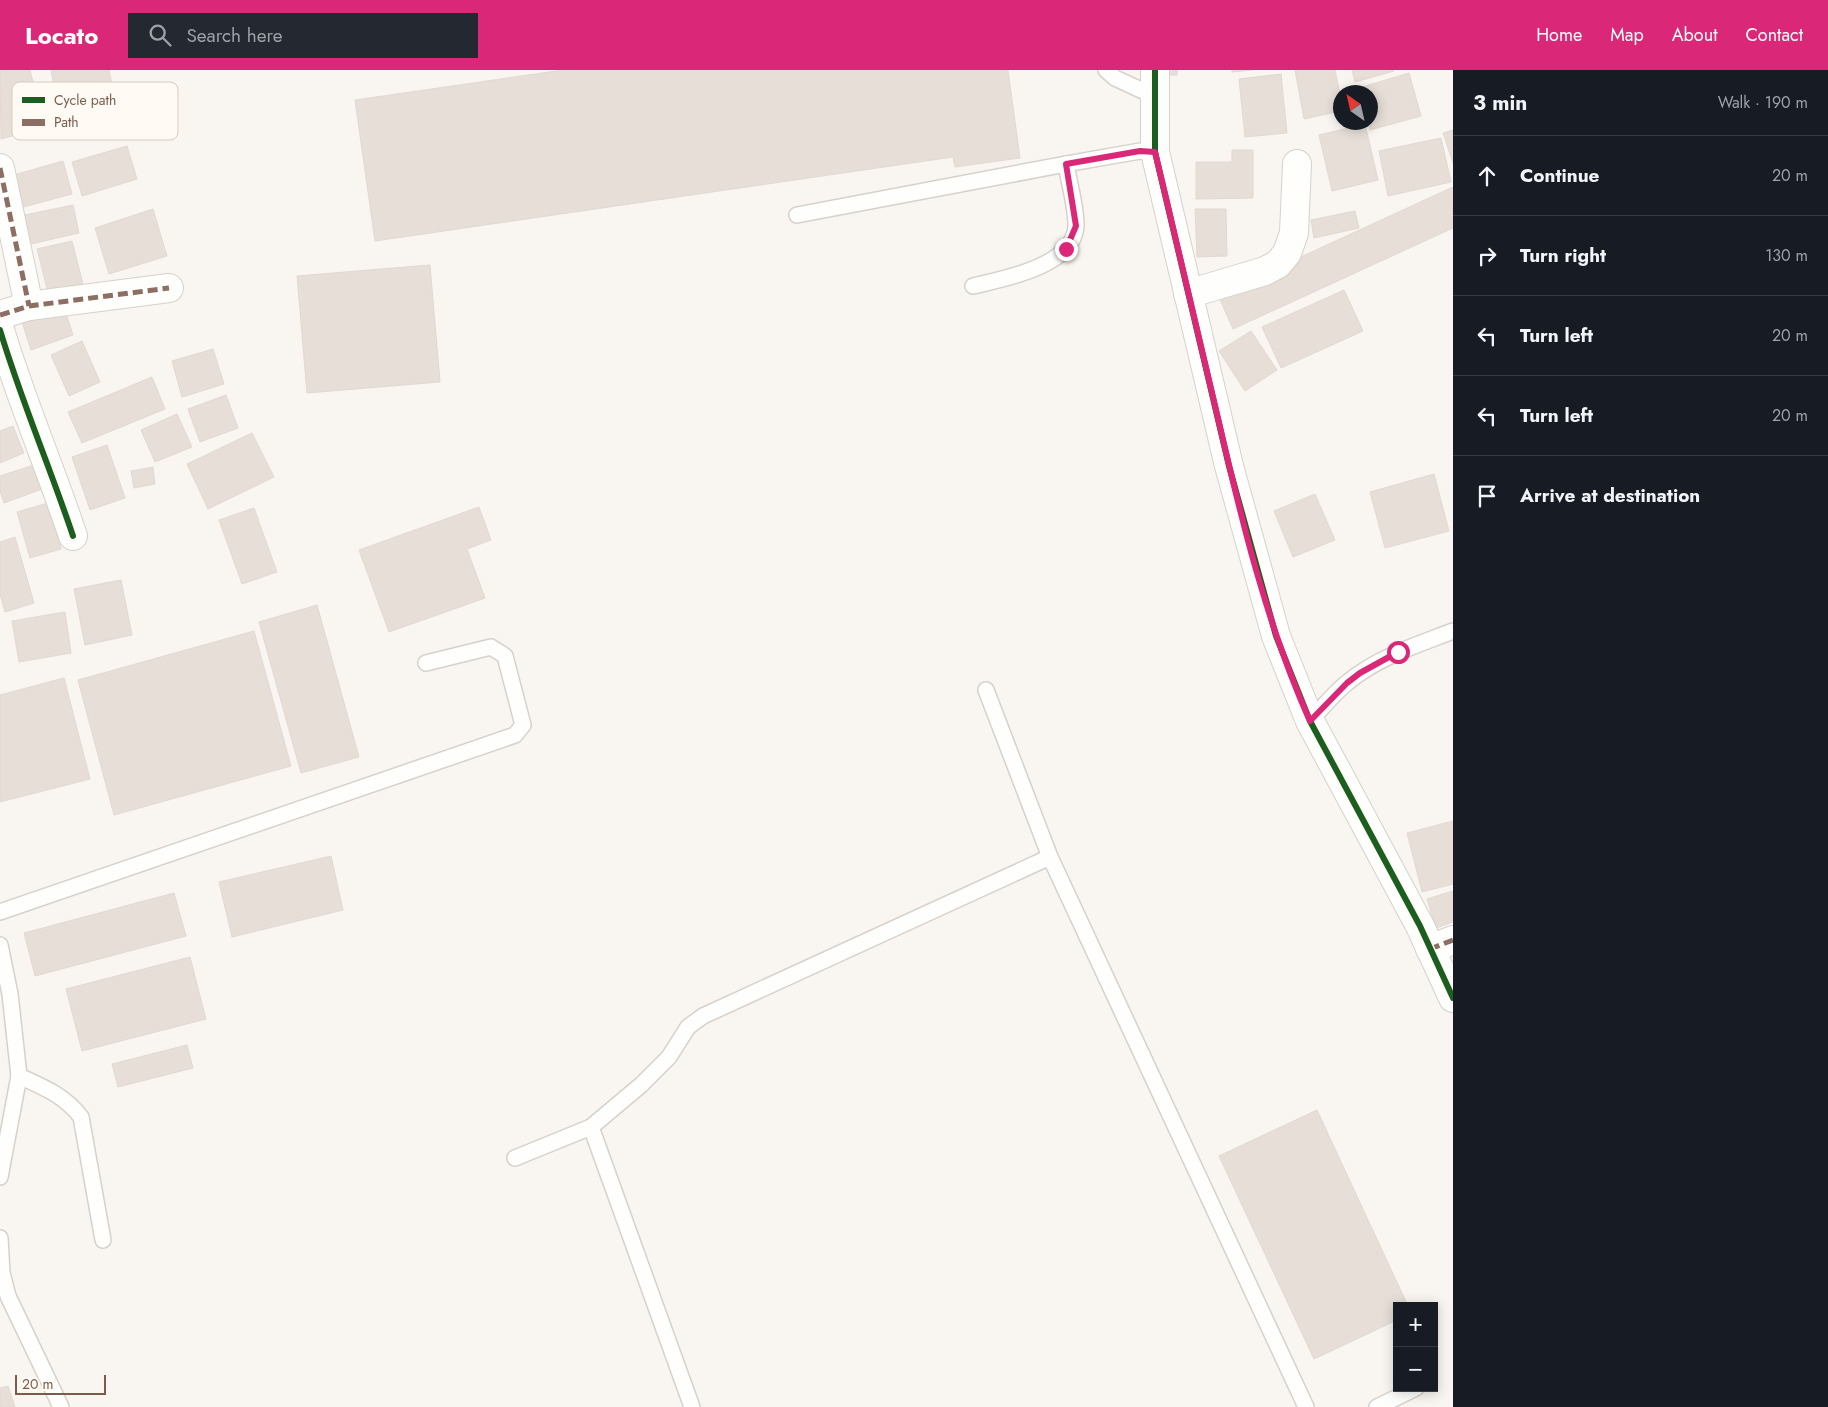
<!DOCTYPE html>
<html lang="en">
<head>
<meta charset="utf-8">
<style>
  :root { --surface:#171b24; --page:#242831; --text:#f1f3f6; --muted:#9ea1a6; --line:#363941; --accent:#db2777 }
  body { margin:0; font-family:Jost,sans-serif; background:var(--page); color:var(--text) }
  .controls { position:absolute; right:15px; bottom:15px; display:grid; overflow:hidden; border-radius:0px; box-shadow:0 2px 12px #0003 }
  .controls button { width:45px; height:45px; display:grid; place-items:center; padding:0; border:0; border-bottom:1px solid var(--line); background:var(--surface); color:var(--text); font:25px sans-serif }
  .compass { position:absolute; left:1333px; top:15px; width:45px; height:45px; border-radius:50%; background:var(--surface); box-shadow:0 2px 12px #0003; rotate:326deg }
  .scale { position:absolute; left:15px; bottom:12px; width:91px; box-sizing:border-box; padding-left:5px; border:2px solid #7a5c4d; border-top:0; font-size:14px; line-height:18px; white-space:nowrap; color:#7a5c4d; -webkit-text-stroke:4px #fffaf3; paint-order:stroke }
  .stop { position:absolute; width:15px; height:15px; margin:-11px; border:4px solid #db2777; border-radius:50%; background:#fff }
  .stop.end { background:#db2777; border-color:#fff; box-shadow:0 1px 5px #0008 }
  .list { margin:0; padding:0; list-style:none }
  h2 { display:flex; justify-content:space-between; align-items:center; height:65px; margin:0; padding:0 20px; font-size:21px }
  h2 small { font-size:16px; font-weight:400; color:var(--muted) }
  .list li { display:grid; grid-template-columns:32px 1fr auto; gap:15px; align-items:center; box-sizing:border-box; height:80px; padding:0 20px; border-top:1px solid var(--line) }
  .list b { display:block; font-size:19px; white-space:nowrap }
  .list em { font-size:16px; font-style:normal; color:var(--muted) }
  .icon { flex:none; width:28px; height:28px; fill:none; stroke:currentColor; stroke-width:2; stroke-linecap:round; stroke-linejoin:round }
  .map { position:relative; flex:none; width:1453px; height:1337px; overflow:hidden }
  header { display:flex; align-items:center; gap:30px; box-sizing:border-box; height:70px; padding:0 25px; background:var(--accent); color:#fff }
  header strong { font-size:24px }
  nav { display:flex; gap:28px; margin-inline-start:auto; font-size:18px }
  .search { width:350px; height:45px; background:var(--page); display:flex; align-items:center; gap:12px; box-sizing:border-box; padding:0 18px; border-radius:0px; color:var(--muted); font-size:19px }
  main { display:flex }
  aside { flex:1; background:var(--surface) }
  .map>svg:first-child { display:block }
  .building { fill:#e6ded7; stroke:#e2d8d2 }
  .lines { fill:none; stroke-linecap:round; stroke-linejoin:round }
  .service-casing { stroke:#d7d1cb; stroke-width:18 }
  .minor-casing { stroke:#d7d1cb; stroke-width:30 }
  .service { stroke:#fefefd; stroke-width:15 }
  .minor { stroke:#fefefd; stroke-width:28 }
  .quiet { stroke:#8d6e63; stroke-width:5; stroke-dasharray:10 5; stroke-linecap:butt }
  .cycleway-casing { stroke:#fffaf3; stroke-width:9 }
  .cycleway { stroke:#1b5e20; stroke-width:6 }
  .route { stroke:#db2777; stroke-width:6 }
  .key { fill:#fffaf3; stroke:#d7cbc1; stroke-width:1 }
  .key-label { font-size:14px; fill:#7a5c4d }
</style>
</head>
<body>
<header>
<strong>Locato</strong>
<div class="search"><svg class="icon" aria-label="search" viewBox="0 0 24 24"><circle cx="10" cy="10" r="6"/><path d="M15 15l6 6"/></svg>Search here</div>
<nav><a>Home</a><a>Map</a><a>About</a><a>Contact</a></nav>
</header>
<main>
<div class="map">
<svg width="1453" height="1337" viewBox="0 0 1453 1337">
  <rect width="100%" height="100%" fill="#f9f5f0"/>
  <!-- building -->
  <g class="building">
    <path d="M 0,0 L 30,0 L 45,57 L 1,69 Z"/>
    <path d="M 51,0 L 109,0 L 112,15 L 56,27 Z"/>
    <path d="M 563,0 L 1008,0 L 1020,88 L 955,97 L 953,87 L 375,171 L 355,30 Z"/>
    <rect x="1159" y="0" width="18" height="5"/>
    <path d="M 1232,0 L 1252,0 L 1232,2 Z"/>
    <path d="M 1295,0 L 1335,0 L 1340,24 L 1340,41 L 1304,49 Z"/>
    <path d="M 1352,0 L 1393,0 L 1394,1 L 1355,12 Z"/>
    <path d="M 1409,3 L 1421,46 L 1370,60 L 1368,52 L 1370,52 L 1370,22 L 1360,22 L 1359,18 Z"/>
    <path d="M 1281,4 L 1287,63 L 1245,67 L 1239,9 Z"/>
    <path d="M 1365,54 L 1378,110 L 1332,121 L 1319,65 Z"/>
    <path d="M 1453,60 L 1453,93 L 1443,63 Z"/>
    <path d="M 1441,68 L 1451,112 L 1388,126 L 1379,81 Z"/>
    <path d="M 127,76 L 137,109 L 82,126 L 72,92 Z"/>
    <path d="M 1232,80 L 1253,80 L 1253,128 L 1196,129 L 1196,92 L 1232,92 Z"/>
    <path d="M 63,91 L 72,124 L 16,139 L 7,107 Z"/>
    <path d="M 1453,117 L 1453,158 L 1233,259 L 1218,225 Z"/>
    <path d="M 73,135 L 79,163 L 27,175 L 20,146 Z"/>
    <path d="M 153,139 L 167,186 L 109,204 L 95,158 Z"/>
    <path d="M 1195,139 L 1226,139 L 1227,186 L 1197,187 Z"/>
    <path d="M 1355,141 L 1359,158 L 1314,168 L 1311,150 Z"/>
    <path d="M 72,171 L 84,218 L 49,227 L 37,179 Z"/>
    <path d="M 430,195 L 440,312 L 307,323 L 297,206 Z"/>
    <path d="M 1344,220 L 1363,261 L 1281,298 L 1262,257 Z"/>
    <path d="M 64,237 L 73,265 L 31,280 L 22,252 Z"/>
    <path d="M 1251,261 L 1277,300 L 1245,321 L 1219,281 Z"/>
    <path d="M 82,271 L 100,312 L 69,326 L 51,285 Z"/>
    <path d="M 213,279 L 224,314 L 182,327 L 172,291 Z"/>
    <path d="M 152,307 L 165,339 L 82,373 L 68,342 Z"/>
    <path d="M 226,325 L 238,358 L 200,372 L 188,339 Z"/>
    <path d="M 177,344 L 192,377 L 155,392 L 141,360 Z"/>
    <path d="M 13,356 L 24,383 L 0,393 L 0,361 Z"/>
    <path d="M 252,363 L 274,407 L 208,439 L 187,394 Z"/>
    <path d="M 107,375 L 125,428 L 90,440 L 72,387 Z"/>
    <path d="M 37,394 L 45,418 L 4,433 L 0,421 L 0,406 Z"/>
    <path d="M 153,397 L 155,414 L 134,418 L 131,401 Z"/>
    <path d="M 1434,404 L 1449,461 L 1385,478 L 1370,422 Z"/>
    <path d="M 1315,424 L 1335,470 L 1293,487 L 1274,441 Z"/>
    <path d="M 48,433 L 61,479 L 30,488 L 17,442 Z"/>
    <path d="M 479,437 L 491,470 L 467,479 L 485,528 L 389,562 L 359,480 Z"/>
    <path d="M 254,438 L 277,502 L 242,514 L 219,450 Z"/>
    <path d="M 15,467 L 34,533 L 5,542 L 0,524 L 0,472 Z"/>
    <path d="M 121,510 L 132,565 L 85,575 L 74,519 Z"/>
    <path d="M 317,535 L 359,687 L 301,703 L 259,552 Z"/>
    <path d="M 65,542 L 71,583 L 19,592 L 12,551 Z"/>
    <path d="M 254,561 L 291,696 L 114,745 L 78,610 Z"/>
    <path d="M 64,608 L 90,709 L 0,732 L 0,625 Z"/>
    <path d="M 1453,751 L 1453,814 L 1422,822 L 1407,763 Z"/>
    <path d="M 331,786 L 343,840 L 232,867 L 219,812 Z"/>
    <path d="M 1453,821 L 1453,852 L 1436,858 L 1427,829 Z"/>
    <path d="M 174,823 L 186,866 L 35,906 L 24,863 Z"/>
    <path d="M 190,887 L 206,949 L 82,981 L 66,919 Z"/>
    <path d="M 187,975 L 193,998 L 118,1017 L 112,994 Z"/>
    <path d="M 1317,1040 L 1408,1236 L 1397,1236 L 1397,1250 L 1314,1289 L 1219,1086 Z"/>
    <path d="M 8,1316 L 15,1337 L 0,1337 L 0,1318 Z"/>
  </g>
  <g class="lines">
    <!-- service casing -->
    <g class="service-casing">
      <g id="service">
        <path d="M 1106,0 L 1115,8 L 1154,26"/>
        <path d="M 797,145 L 1066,94 L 1140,81 L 1155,82"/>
        <path d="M 973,216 C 1003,209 1075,196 1076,155 C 1076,136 1069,113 1066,94"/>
        <path d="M 986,620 L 1050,787"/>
        <path d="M 1310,651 C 1322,638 1334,623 1348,612 C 1378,587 1417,575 1453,561"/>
        <path d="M 0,842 L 515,665 L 523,655 L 505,586 L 491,577 L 426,593"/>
        <path d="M 0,875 L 10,924 L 19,1006 L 0,1107"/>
        <path d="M 19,1006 C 43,1017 64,1025 81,1047 L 103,1170"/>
        <path d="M 591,1057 L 692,1337"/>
        <path d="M 515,1088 L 591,1057 L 641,1015 L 669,987 L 688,957 L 703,946 L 1050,787 L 1306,1337"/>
        <path d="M 0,1168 L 2,1203 L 8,1226 L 61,1337"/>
        <path d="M 1377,1337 L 1416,1318"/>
      </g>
    </g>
    <!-- minor casing -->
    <g class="minor-casing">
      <g id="minor">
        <path d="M 1155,0 L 1155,82 L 1229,396 L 1276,566 L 1310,651 L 1420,856 L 1453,928"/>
        <path d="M 0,98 L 29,236"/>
        <path d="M 1188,224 L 1265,201 L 1278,194 L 1287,183 L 1294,163 L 1297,94"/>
        <path d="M 0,245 L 29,236 L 169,218"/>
        <path d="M 0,260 C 21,330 50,397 73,466"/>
        <path d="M 1430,879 L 1453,870"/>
      </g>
    </g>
    <!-- service -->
    <use href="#service" class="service"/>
    <!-- minor -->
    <use href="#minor" class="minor"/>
    <!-- quiet -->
    <g class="quiet">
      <path d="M 0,98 L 29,236"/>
      <path d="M 0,245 L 29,236 L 169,218"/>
      <path d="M 1430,879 L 1453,870"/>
    </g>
    <!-- cycleway casing -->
    <g class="cycleway-casing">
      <g id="cycleway">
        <path d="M 1155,0 L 1155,82 L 1229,396 L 1276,566 L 1310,651 L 1420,856 L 1453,928"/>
        <path d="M 0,260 C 21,330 50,397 73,466"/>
      </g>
    </g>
    <!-- cycleway -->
    <use href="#cycleway" class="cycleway"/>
  </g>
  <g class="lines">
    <!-- route -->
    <path class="route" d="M 1066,179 L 1076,156 L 1066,94 L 1140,81 L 1155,82 C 1176,169 1196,256 1217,344 C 1241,448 1266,553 1310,651 L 1347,613 L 1360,603 L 1398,582"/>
  </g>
  <!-- legend -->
  <rect x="12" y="12" width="166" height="58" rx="8" class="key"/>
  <rect x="22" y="27" width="23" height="6" fill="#1b5e20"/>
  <rect x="22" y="49" width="23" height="7" fill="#8d6e63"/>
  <g class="key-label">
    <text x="54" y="35">Cycle path</text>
    <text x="54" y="57">Path</text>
  </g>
</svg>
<div class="controls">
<button>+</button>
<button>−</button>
</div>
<svg class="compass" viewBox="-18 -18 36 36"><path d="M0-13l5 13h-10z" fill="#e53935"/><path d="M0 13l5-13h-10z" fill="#9ea1a6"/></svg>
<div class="scale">20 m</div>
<div class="stop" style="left:1398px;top:582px"></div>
<div class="stop end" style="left:1066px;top:179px"></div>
</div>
<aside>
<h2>3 min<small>Walk · 190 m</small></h2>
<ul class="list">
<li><svg class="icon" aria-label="ahead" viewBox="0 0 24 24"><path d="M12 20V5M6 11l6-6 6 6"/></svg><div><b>Continue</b></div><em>20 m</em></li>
<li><svg class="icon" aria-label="right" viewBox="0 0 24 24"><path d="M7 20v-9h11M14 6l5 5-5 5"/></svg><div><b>Turn right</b></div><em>130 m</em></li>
<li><svg class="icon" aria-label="left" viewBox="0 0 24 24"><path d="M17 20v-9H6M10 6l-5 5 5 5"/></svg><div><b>Turn left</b></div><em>20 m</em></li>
<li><svg class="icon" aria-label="left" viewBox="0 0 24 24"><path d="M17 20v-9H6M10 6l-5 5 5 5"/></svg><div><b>Turn left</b></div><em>20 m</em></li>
<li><svg class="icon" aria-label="arrive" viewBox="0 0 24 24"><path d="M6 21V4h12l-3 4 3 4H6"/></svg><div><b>Arrive at destination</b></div></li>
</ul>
</aside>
</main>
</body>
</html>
